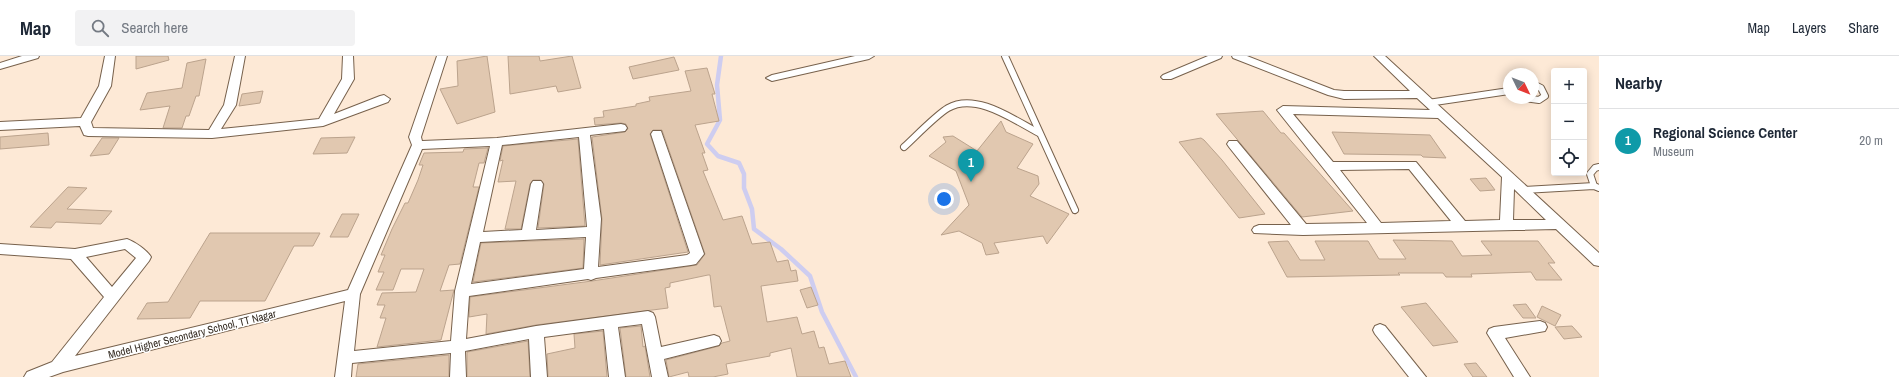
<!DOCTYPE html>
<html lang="en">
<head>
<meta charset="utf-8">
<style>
  :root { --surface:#fff; --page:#f2f2f3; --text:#1f2937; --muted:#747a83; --line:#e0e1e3; --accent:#5b44bc }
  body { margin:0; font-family:"Archivo Narrow",sans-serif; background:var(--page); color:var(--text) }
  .controls { position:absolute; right:12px; top:12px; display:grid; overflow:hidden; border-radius:4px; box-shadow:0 2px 10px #0003 }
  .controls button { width:36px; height:36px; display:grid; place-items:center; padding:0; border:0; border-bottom:1px solid var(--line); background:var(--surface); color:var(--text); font:20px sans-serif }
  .compass { position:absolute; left:1503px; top:12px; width:36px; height:36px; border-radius:50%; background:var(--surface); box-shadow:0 2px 10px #0003; rotate:133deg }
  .you { position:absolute; left:944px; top:143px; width:14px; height:14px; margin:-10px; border:3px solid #fff; border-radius:50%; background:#1a73e8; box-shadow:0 0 0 6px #1a73e833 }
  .badge { display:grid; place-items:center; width:26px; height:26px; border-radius:50%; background:var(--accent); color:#fff; font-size:13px; font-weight:700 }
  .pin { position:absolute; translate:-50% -33px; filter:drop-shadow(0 1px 2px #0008) }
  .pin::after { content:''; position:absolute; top:21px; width:14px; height:12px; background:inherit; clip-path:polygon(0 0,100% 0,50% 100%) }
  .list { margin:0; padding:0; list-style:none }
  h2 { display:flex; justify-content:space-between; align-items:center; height:52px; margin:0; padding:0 16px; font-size:17px }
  h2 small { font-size:13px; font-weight:400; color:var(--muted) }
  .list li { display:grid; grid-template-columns:26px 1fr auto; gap:12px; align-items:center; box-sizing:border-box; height:64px; padding:0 16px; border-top:1px solid var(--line) }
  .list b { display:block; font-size:15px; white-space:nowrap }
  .list p { margin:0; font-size:13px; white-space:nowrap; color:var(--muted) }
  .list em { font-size:13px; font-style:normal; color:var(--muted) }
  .icon { flex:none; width:22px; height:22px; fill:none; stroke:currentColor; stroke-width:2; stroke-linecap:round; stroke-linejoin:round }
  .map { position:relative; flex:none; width:1599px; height:321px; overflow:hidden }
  header { display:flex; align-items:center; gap:24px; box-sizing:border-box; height:56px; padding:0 20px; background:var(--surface); border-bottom:1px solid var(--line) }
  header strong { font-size:19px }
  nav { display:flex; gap:22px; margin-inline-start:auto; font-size:14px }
  .search { width:280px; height:36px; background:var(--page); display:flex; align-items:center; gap:10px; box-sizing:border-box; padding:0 14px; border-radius:4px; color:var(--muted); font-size:15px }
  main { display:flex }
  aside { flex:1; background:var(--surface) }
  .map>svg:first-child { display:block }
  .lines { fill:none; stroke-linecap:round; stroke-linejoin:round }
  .stream { stroke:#cecdf0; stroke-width:4.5 }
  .building { fill:#e1c8b0; stroke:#bba38d }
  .service-casing { stroke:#77614c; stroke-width:8 }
  .minor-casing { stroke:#77614c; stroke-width:2 }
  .service { stroke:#fff; stroke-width:6 }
  .minor { fill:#fff; fill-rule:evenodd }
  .labels { text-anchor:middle; stroke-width:3; stroke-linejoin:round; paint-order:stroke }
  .street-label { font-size:11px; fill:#362d24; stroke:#fff }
</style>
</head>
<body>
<header>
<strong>Map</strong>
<div class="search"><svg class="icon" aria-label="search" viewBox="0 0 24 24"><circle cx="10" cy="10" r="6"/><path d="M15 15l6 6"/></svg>Search here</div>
<nav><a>Map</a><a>Layers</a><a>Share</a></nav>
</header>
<main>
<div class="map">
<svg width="1599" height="321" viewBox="0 0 1599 321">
  <rect width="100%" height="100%" fill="#fde9d6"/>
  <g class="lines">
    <!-- stream -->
    <path class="stream" d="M 721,0 L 717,29 L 720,64 L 707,88 L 718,100 L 739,107 L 744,118 L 744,132 L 752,153 L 754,173 L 781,193 L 810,220 L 822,256 L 856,321"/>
  </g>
  <!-- building -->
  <g class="building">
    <path d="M 136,0 L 168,0 L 169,4 L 136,13 Z"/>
    <path d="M 487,0 L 495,56 L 457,68 L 440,33 L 458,30 L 457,5 Z"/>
    <path d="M 508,0 L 539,0 L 540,5 L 572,0 L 581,32 L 558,36 L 556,30 L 510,38 Z"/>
    <path d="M 674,1 L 679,14 L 633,23 L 629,11 Z"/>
    <path d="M 206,3 L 199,40 L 196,40 L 189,60 L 186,60 L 182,72 L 163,72 L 170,50 L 140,54 L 147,37 L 182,32 L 187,7 Z"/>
    <path d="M 707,12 L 715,38 L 712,38 L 719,65 L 695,69 L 705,97 L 702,97 L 708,114 L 703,115 L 723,164 L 742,160 L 752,188 L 770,186 L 777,206 L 788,204 L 791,215 L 796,214 L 798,225 L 761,230 L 767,266 L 797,261 L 802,278 L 814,275 L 819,292 L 824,291 L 829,308 L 845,305 L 851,321 L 797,321 L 791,292 L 770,297 L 770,300 L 726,308 L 728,318 L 713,321 L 689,321 L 688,316 L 669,321 L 666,304 L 719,290 L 722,287 L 730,285 L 721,250 L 714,251 L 710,219 L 708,219 L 670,227 L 670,231 L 665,232 L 668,252 L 536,269 L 486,278 L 487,258 L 469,261 L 470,241 L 592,225 L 697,209 L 705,198 L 662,74 L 653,74 L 650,78 L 688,196 L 600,209 L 602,163 L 592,81 L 625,76 L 628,73 L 626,68 L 621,67 L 595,69 L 594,62 L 604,61 L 603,55 L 636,50 L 636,48 L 650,45 L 649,41 L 691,35 L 685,15 Z"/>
    <path d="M 263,35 L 260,47 L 239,50 L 242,38 Z"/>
    <path d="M 1263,55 L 1281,77 L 1284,77 L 1353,155 L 1302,161 L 1216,58 Z"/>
    <path d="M 1001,65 L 1006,76 L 1033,88 L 1017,112 L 1038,120 L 1039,128 L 1030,140 L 1069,158 L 1047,188 L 1043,180 L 994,187 L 999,197 L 986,199 L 982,187 L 959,175 L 941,179 L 969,149 L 956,115 L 929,100 L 946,86 L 943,81 L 953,80 L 977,95 Z"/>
    <path d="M 1332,76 L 1430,79 L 1446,102 L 1423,101 L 1421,99 L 1344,98 Z"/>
    <path d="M 48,77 L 49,89 L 0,93 L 0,81 Z"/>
    <path d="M 355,81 L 347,97 L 313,98 L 321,82 Z"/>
    <path d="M 102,82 L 119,82 L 109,98 L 90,100 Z"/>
    <path d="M 1201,82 L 1204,84 L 1222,104 L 1265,158 L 1239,162 L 1179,86 Z"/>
    <path d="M 578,83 L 585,170 L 538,172 L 544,128 L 541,124 L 533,124 L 530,128 L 521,173 L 505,173 L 516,125 L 498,126 L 503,104 L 500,105 L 503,90 Z"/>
    <path d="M 488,92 L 484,107 L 479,107 L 473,131 L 479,131 L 460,208 L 449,209 L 440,235 L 454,234 L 441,284 L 377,291 L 386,262 L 380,262 L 385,249 L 377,249 L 382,237 L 416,236 L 424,213 L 401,213 L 393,234 L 376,234 L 384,216 L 378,216 L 385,199 L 381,199 L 392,173 L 405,147 L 408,147 L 418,124 L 423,109 L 419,109 L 424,97 L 463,96 L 464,93 Z"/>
    <path d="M 1486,122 L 1495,134 L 1480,135 L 1470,123 Z"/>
    <path d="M 68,131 L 87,132 L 67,153 L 112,155 L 101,168 L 56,166 L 51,172 L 30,171 Z"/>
    <path d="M 342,158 L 359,158 L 348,181 L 330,181 Z"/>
    <path d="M 210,177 L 320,177 L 313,190 L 294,190 L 265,245 L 200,245 L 190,262 L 137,263 L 147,247 L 168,246 Z"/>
    <path d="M 584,183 L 583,212 L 473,226 L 481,187 Z"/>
    <path d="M 1393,184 L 1452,185 L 1462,200 L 1492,199 L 1481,185 L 1538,185 L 1555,207 L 1548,207 L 1562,224 L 1536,224 L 1531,216 L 1471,218 L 1472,221 L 1446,221 L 1443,217 L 1398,217 L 1400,219 L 1287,221 L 1268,186 L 1288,185 L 1300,204 L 1325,204 L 1315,185 L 1368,185 L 1379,203 L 1406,203 Z"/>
    <path d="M 811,231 L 818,249 L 807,252 L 800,234 Z"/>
    <path d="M 1426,247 L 1458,286 L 1433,290 L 1401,251 Z"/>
    <path d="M 1526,248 L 1536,262 L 1523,262 L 1513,249 Z"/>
    <path d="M 1542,250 L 1561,259 L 1555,270 L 1537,261 Z"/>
    <path d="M 641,270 L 643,291 L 645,290 L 650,321 L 626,321 L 620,272 Z"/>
    <path d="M 1572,270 L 1582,281 L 1564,283 L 1555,271 Z"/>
    <path d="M 603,275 L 607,321 L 548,321 L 547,298 L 575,292 L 574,278 Z"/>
    <path d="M 528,285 L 530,321 L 467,321 L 467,296 Z"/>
    <path d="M 449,299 L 449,321 L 356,321 L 358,308 Z"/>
    <path d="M 1476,307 L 1487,321 L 1473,321 L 1464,308 Z"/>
  </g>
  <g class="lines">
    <!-- service casing -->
    <g class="service-casing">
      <g id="service">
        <path d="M 1005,0 L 1075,154"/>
        <path d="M 1524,42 L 1539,44 L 1545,40 L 1541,32 L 1533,28"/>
        <path d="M 1428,47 L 1509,35"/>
        <path d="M 904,91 C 915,81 936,59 948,52 C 976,36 1014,64 1039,77"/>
        <path d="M 1594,130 L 1590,118 L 1595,112 L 1599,111"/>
        <path d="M 1524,134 L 1594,130 L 1599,132"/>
      </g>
    </g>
    <!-- minor casing -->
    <g class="minor-casing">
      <g id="minor">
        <path d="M 22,0 L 39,0 L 38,2 L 0,13 L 0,7 Z"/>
        <path d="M 105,0 L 115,0 L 111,30 L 91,66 L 93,72 L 209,74 L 224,49 L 235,0 L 245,0 L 236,49 L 221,73 L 319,63 L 342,23 L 343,0 L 353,0 L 354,23 L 334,58 L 380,40 L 384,39 L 390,43 L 388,46 L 323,70 L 212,82 L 88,80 L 84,79 L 80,70 L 0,74 L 0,66 L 81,62 L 99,30 Z"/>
        <path d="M 437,0 L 447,0 L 421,81 L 422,85 L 497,82 L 621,68 L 625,69 L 627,72 L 625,75 L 590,79 L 601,163 L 598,211 L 687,199 L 690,197 L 651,78 L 653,75 L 661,75 L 704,198 L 696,208 L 691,209 L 596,222 L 591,224 L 588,223 L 469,240 L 466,283 L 536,270 L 648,255 L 653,257 L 655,261 L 661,291 L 714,279 L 719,281 L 721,285 L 719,289 L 664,303 L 668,321 L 652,321 L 642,268 L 618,271 L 625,321 L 609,321 L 604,273 L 544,281 L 547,321 L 531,321 L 529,283 L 465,295 L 466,321 L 450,321 L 451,297 L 352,307 L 351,321 L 335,321 L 345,245 L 63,316 L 49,321 L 24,321 L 27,316 L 52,306 L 104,241 L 71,203 L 0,198 L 0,188 L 75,193 L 127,183 C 135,186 147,194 151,201 L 149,205 L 75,300 L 348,234 L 412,89 L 409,81 ZM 579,81 L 587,171 L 536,174 L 543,128 L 541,125 L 533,125 L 531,128 L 522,174 L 483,176 L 502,89 ZM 490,90 L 455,235 L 451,285 L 354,295 L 360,238 L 422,93 ZM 586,181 L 584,213 L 471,228 L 480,186 ZM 125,193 L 136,202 L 112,231 L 86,201 Z"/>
        <path d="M 855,0 L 874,0 L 869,3 L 772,25 L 766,22 L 772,19 Z"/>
        <path d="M 1208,0 L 1222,0 L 1221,2 L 1171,23 L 1163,23 L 1161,21 L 1163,19 Z"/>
        <path d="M 1232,0 L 1247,0 L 1334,34 L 1344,35 L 1410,35 L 1374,0 L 1385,0 L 1599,197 L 1599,210 L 1594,209 L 1556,173 L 1303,179 L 1254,177 L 1252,174 L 1254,171 L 1259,169 L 1291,169 L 1229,91 L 1227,88 L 1229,85 L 1237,85 L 1306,168 L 1367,167 L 1277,54 L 1283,50 L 1430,54 L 1417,42 L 1344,43 L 1328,39 L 1233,2 ZM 1293,58 L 1438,62 L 1502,121 L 1500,164 L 1465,165 L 1416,106 L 1333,106 ZM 1409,113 L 1451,165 L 1381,167 L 1340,114 ZM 1514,133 L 1546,164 L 1513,164 Z"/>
        <path d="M 1540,265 L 1545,267 L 1547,271 L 1545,275 L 1505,282 L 1530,321 L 1514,321 L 1487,277 L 1489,273 L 1494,271 Z"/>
        <path d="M 1380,268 L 1385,270 L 1426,321 L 1409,321 L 1375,278 L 1373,274 L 1375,270 Z"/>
      </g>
    </g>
    <!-- service -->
    <use href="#service" class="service"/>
    <!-- minor -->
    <use href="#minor" class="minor"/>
  </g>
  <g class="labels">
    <!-- street labels -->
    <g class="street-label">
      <text transform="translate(192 278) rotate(-14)" y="4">Model Higher Secondary School, TT Nagar</text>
    </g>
  </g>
</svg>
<div class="controls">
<button>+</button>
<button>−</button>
<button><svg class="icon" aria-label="locate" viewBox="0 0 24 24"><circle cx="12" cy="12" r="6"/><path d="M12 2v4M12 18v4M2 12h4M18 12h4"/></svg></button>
</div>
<svg class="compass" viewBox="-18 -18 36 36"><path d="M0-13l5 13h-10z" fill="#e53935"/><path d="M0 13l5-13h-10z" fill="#747a83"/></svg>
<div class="you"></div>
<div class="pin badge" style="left:971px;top:126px;background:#0f9aa8">1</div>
</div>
<aside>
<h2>Nearby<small></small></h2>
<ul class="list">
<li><span class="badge" style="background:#0f9aa8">1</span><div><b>Regional Science Center</b><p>Museum</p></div><em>20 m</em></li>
</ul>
</aside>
</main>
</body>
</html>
